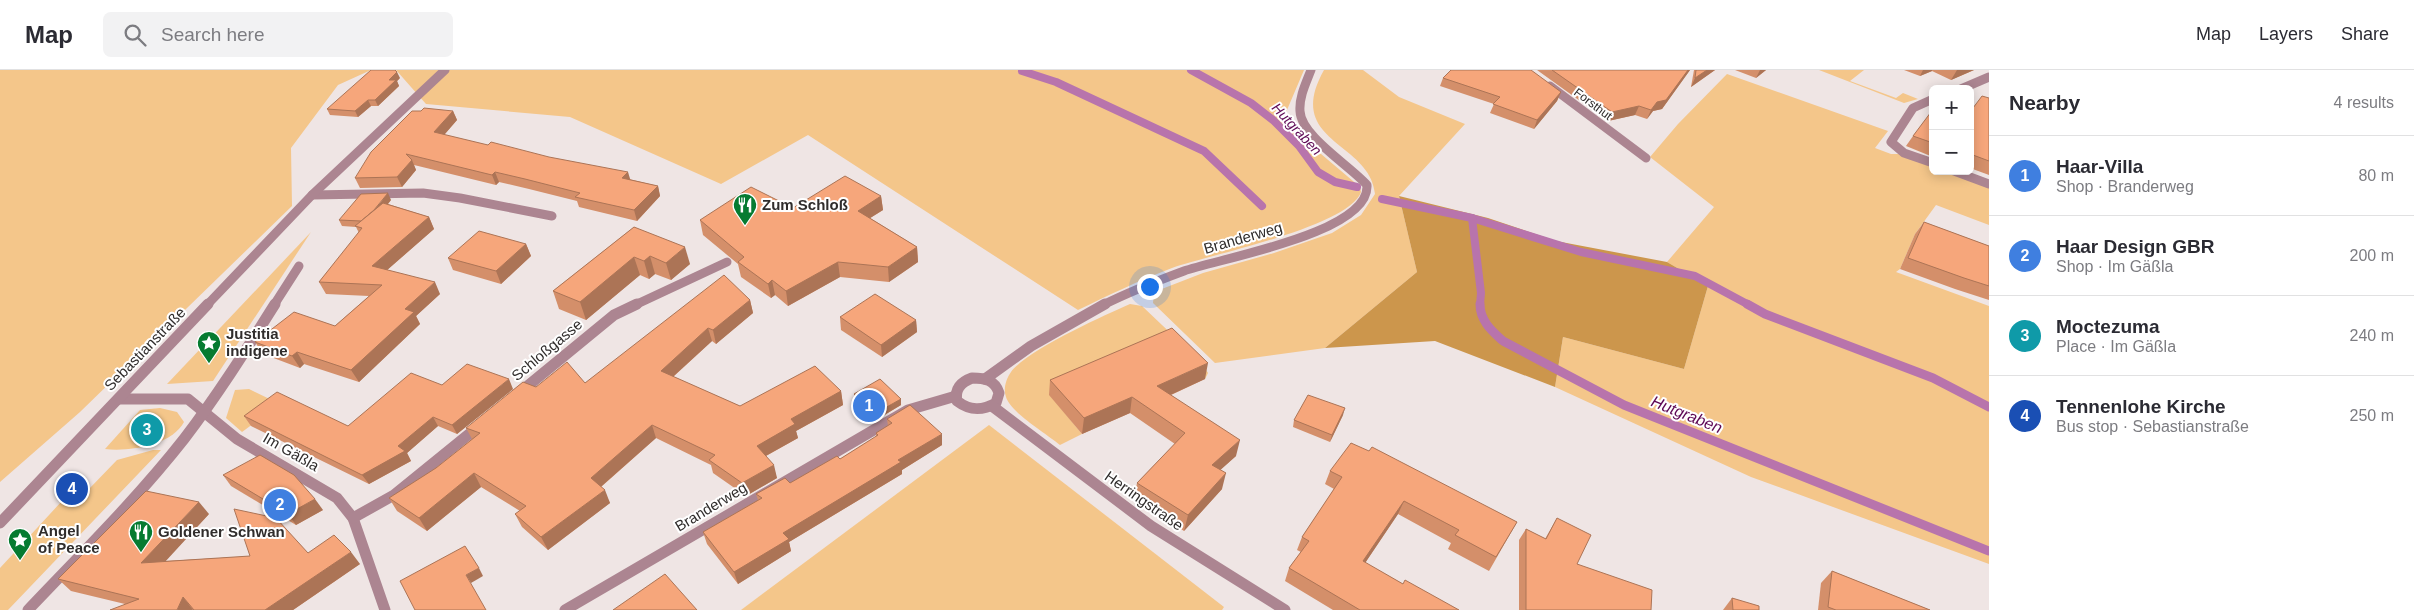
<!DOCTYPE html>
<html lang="en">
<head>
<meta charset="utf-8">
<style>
  :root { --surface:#fff; --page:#f2f2f3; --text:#2b2b33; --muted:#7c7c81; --line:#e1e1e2; --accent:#0b8043 }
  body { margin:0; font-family:Arial,sans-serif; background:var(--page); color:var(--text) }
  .controls { position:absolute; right:15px; top:15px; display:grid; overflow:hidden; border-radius:8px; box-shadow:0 2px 12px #0003 }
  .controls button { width:45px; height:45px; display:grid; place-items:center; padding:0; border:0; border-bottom:1px solid var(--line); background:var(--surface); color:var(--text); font:25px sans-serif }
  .you { position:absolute; left:1149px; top:216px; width:18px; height:18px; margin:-12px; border:4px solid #fff; border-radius:50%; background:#1a73e8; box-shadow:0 0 0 8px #1a73e833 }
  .badge { display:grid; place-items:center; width:32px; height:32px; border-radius:50%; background:var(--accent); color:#fff; font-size:16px; font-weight:700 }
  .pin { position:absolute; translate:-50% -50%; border:2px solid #fff; box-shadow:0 1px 5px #0006 }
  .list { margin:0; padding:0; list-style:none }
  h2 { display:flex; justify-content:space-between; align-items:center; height:65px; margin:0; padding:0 20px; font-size:21px }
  h2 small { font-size:16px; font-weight:400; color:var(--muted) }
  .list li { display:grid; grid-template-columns:32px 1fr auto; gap:15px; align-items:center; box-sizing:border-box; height:80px; padding:0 20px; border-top:1px solid var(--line) }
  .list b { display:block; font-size:19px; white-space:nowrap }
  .list p { margin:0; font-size:16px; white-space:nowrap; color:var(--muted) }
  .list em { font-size:16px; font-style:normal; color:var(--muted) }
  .icon { flex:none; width:28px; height:28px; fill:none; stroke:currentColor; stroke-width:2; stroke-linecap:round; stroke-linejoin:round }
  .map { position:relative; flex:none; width:1989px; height:540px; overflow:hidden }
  header { display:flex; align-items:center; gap:30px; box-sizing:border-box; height:70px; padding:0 25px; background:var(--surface); border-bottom:1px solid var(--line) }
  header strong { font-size:24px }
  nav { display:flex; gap:28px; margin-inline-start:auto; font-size:18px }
  .search { width:350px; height:45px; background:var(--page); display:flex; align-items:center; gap:12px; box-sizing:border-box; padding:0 18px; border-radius:8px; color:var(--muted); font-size:19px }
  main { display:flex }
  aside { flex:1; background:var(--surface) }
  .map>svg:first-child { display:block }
  .green { fill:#f4c68a }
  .forest { fill:#cc964c }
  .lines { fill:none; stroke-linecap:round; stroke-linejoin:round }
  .stream-far1 { stroke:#b874ac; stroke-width:8 }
  .stream { stroke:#b874ac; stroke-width:9 }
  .minor-far1 { stroke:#ac8591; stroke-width:9 }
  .minor { stroke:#ac8591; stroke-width:11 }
  .tertiary-far1 { stroke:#ac8591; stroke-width:9 }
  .tertiary { stroke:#ac8591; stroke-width:11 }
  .wall { fill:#d48f6a }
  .shaded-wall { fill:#ac7456 }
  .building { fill:#f6a67b; stroke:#ac7456 }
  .labels { text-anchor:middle; stroke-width:4; stroke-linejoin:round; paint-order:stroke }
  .far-street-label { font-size:12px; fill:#302d2c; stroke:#fff }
  .far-water-label { font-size:14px; font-style:italic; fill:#5e0955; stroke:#fff }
  .poi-label { font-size:15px; font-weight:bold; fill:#302d2c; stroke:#fff; text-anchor:start }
  .street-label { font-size:15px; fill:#302d2c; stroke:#fff }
  .water-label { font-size:16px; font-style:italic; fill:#5e0955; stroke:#fff }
</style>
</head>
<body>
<header>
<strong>Map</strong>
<div class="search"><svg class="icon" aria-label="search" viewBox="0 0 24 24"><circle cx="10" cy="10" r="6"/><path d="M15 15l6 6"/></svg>Search here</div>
<nav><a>Map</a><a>Layers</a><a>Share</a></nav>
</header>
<main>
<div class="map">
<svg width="1989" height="540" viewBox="0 0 1989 540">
  <rect width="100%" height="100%" fill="#efe5e4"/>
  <!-- green -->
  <g class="green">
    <path d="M 0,0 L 371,0 L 338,15 L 291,78 L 292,136 L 80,342 L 0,412 Z"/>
    <path d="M 396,0 L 1304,0 L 1284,47 L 1301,67 L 1360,117 L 1361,122 C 1349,157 1208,185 1172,198 C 1140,210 1109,225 1078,240 L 808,65 L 721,114 L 570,47 L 426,34 Z"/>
    <path d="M 1324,0 L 1363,0 L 1399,27 L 1465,54 L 1399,126 L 1417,202 L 1325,278 L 1215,293 L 1153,233 L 1154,222 L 1203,203 L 1274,183 L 1332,163 L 1361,145 L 1375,124 C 1370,71 1283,73 1324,0 Z"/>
    <path d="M 1819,0 L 1864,0 L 1850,11 L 1896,28 L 1903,23 L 1918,29 L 1904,33 Z"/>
    <path d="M 1727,4 L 1888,61 L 1875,78 L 1891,84 L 1901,84 L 1933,96 L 1933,101 L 1947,101 L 1989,116 L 1989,155 L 1936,135 L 1915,164 L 1900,199 L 1896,202 L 1989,236 L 1989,494 L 1751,407 L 1555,317 L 1563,267 L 1684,299 L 1708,216 L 1667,192 L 1714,137 L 1650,87 L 1678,54 Z"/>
    <path d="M 311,162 L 213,311 L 167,314 Z"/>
    <path d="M 1130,234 L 1142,236 L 1202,293 L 1208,303 L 1205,309 L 1169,274 L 1050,325 L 1082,364 L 1060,375 C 1047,364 1011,343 1006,327 C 1003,319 1006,309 1011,302 C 1027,280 1103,246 1130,234 Z"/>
    <path d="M 249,319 L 280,334 L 242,362 L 226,348 L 235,320 Z"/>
    <path d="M 160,338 L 177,342 L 184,352 C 172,375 129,382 105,379 L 140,340 Z"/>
    <path d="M 989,355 L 1224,537 L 1222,540 L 741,540 Z"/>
    <path d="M 153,380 L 161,380 L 8,540 L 0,540 L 0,498 L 74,418 L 89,419 L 117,390 Z"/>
  </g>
  <!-- forest -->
  <path class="forest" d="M 1399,126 L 1488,148 L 1556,171 L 1667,192 L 1708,216 L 1684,299 L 1563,267 L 1555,317 L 1435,271 L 1325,278 L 1417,202 Z"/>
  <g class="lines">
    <!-- stream-far1 -->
    <g class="stream-far1">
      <path d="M 1191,0 L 1251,33 L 1273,50 L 1299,76 L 1318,102 L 1335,112 L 1357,117"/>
      <path d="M 1022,1 L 1056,12 L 1204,81 L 1262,136"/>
      <path d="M 1382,129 L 1472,148 L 1581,182 L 1695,206 L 1749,235"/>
      <path d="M 1472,148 L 1481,223 L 1480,235"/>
    </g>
    <!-- stream -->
    <g class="stream">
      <path d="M 1480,234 C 1480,251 1492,261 1503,271 L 1624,335 L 1989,481"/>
      <path d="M 1747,234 L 1765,244 L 1933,308 L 1989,337"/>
    </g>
    <!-- minor-far1 -->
    <g class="minor-far1">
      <path d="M 1550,16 L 1646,88"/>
      <path d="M 1961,19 L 1989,7"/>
      <path d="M 1933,29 L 1913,38 L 1891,72 L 1904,83 L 1933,93"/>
      <path d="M 1954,101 L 1989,114"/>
      <path d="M 312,125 L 423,123 L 460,128 L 552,146"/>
      <path d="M 274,235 L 299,196"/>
      <path d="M 635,235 L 727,192"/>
      <path d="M 1103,235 C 1129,222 1157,211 1184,201 C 1221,188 1370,163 1367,115 C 1349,95 1301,66 1300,41 C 1299,27 1306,13 1311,0"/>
    </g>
    <!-- minor -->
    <g class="minor">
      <path d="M 972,308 C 985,308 995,310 999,323 L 996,333 C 982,341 970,341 957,331 C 954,319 961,312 972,308 Z"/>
      <path d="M 985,309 L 1031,276 L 1105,234"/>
      <path d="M 519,323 L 614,245 L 637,234"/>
      <path d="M 119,329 L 188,329 L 237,369 L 337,428 L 353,448 L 385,540"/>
      <path d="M 992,336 L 1151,456 L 1285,540"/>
      <path d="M 353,448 L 394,425 L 479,356"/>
      <path d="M 28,540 C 81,484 136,430 184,369 C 217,326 246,280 275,234"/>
      <path d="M 565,540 L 908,340 L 956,326"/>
    </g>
    <!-- tertiary-far1 -->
    <path class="tertiary-far1" d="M 207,235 L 312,125 L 445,0"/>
    <!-- tertiary -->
    <path class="tertiary" d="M 0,453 L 208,234"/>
  </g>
  <!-- wall -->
  <g class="wall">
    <path d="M 1537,0 L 1690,0 L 1662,39 L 1653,41 L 1647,49 L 1635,45 L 1608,51 Z"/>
    <path d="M 1694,0 L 1715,0 L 1691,17 Z"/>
    <path d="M 1735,0 L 1766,0 L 1756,8 Z"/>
    <path d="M 1904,0 L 1974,0 L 1951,10 L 1932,1 L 1920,6 Z"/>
    <path d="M 400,8 L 397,11 L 399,16 L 378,36 L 371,36 L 358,47 L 330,45 L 327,39 Z"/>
    <path d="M 1443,8 L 1561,22 L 1557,31 L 1534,59 L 1490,43 L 1494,34 L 1440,16 Z"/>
    <path d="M 1989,28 L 1989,105 L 1970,98 L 1970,42 Z"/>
    <path d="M 421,41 L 453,41 L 457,50 L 444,65 L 658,116 L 660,126 L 637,151 L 579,137 L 577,131 L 529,119 L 499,112 L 496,115 L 414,95 L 416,100 L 402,117 L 360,118 L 355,108 Z"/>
    <path d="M 1933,42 L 1933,87 L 1906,76 L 1913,66 Z"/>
    <path d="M 881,126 L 883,140 L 870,148 L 917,177 L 918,192 L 889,212 L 840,207 L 788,236 L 775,225 L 771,228 L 741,207 L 738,194 L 703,165 L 700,150 Z"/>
    <path d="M 391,130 L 388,134 L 429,147 L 434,159 L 387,200 L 440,224 L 416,246 L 420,254 L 359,312 L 304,294 L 300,298 L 263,284 L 255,272 L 335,256 L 369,226 L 326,224 L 319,212 L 359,163 L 356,157 L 342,156 L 339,150 Z"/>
    <path d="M 1924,152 L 1989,176 L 1989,230 L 1955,219 L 1900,199 L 1915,164 Z"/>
    <path d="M 634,157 L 690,194 L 671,210 L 655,204 L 649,209 L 640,205 L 586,250 L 559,239 L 553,221 Z"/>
    <path d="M 526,174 L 531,186 L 501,214 L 453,200 L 448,188 Z"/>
    <path d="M 750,230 L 753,243 L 716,274 L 712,271 L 673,307 L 740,336 L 841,321 L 843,335 L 796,361 L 798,368 L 766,386 L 777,408 L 746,426 L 713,403 L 711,395 L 656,368 L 601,417 L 610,433 L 548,480 L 522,457 L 515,444 L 520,441 L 481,417 L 427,461 L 397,441 L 389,428 L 436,398 L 472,369 L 466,358 L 536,317 L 585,313 Z"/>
    <path d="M 840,247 L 916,250 L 917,262 L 882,287 L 841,260 Z"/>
    <path d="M 1205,309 L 1171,325 L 1236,386 L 1220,400 L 1222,419 L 1184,461 L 1134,428 L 1137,413 L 1175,374 L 1130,343 L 1082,364 L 1049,325 L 1050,310 Z"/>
    <path d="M 442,315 L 513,319 L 457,364 L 438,356 L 407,383 L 411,391 L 369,414 L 251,356 L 244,346 L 348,356 Z"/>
    <path d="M 854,324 L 901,329 L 901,335 L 876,350 L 855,331 Z"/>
    <path d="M 1343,345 L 1330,372 L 1293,357 L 1294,350 Z"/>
    <path d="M 887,349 L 942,375 L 902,400 L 902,404 L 789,472 L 791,481 L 738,514 L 707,474 L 703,462 L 758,430 L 756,424 L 790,413 L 840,389 L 876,367 L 876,363 L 888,356 Z"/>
    <path d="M 1369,381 L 1517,452 L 1489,501 L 1448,479 L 1451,473 L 1398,444 L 1365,493 L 1403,514 L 1459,540 L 1333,540 L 1285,511 L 1289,498 L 1301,482 L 1297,480 L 1302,467 L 1334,419 L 1325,414 L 1330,401 Z"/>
    <path d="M 223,405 L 323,440 L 296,455 L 231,416 Z"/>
    <path d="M 209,444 L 165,491 L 308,483 L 360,494 L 293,540 L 194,540 L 125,534 L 71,521 L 58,509 Z"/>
    <path d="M 1557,448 L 1577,494 L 1651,540 L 1519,540 L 1519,470 L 1526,459 L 1545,469 Z"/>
    <path d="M 1832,501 L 1930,540 L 1818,540 L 1821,513 Z"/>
    <path d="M 1732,528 L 1759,540 L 1723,540 Z"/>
  </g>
  <!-- shaded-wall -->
  <g class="shaded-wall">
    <path d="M 1688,0 L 1690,0 L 1662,39 L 1653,41 L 1647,49 L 1651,40 L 1657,32 Z"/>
    <path d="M 1707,0 L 1715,0 L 1691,17 L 1695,8 Z"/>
    <path d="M 1760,0 L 1766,0 L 1756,8 Z"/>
    <path d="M 1923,0 L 1932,0 L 1932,1 L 1920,6 Z"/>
    <path d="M 1957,0 L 1974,0 L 1951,10 Z"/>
    <path d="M 397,2 L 400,8 L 397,11 L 399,16 L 378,36 L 375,30 L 389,10 Z"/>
    <path d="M 1561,22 L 1557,31 L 1534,59 L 1537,50 Z"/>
    <path d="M 368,30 L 371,36 L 358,47 L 355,41 Z"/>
    <path d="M 1639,36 L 1635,45 L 1608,51 L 1612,42 Z"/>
    <path d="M 453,41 L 457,50 L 438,72 L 434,62 Z"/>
    <path d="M 412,90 L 416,100 L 402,117 L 397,107 Z"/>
    <path d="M 495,102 L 499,112 L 496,115 L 492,105 Z"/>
    <path d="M 628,102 L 631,112 L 622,108 Z"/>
    <path d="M 658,116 L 660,126 L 637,151 L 634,140 Z"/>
    <path d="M 388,123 L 391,130 L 368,158 L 365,152 Z"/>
    <path d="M 881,126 L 883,140 L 859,155 L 858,141 Z"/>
    <path d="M 429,147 L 434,159 L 378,208 L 372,196 Z"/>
    <path d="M 526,174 L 531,186 L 501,214 L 496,201 Z"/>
    <path d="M 685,177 L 690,194 L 671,210 L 666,193 Z"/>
    <path d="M 917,177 L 918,192 L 889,212 L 888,197 Z"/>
    <path d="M 650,186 L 655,204 L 649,209 L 644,191 Z"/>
    <path d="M 634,187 L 640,205 L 586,250 L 580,232 Z"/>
    <path d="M 838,192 L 840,207 L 788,236 L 786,221 Z"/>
    <path d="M 772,210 L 775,225 L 771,228 L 768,214 Z"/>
    <path d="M 435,212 L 440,224 L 416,246 L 420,254 L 359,312 L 351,300 L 405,239 Z"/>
    <path d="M 750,230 L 753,243 L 716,274 L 713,260 Z"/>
    <path d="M 916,250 L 917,262 L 882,287 L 881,275 Z"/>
    <path d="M 708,258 L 712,271 L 665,314 L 661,301 Z"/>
    <path d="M 297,282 L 304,294 L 300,298 L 292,286 Z"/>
    <path d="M 1208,293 L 1205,309 L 1155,332 L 1157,316 Z"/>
    <path d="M 509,309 L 513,319 L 457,364 L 452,355 Z"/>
    <path d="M 841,321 L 843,335 L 796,361 L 798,368 L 760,389 L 757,376 L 791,349 Z"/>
    <path d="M 1132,327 L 1130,343 L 1082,364 L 1084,348 Z"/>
    <path d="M 901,329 L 901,335 L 876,350 L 876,343 Z"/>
    <path d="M 1345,338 L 1343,345 L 1330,372 L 1332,365 Z"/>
    <path d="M 433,347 L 438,356 L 407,383 L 411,391 L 369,414 L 362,405 L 398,376 Z"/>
    <path d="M 652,355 L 656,368 L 596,421 L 591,408 Z"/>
    <path d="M 942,364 L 942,375 L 902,400 L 902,404 L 789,472 L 791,481 L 738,514 L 734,502 L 783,463 L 898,390 Z"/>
    <path d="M 1240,370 L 1236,386 L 1208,411 L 1212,395 Z"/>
    <path d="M 774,395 L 777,408 L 746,426 L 742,413 Z"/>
    <path d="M 474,403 L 481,417 L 427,461 L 419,448 Z"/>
    <path d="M 1226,403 L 1222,419 L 1184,461 L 1188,445 Z"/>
    <path d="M 605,420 L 610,433 L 548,480 L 541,467 Z"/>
    <path d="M 315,429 L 323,440 L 296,455 L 288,444 Z"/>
    <path d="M 1404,431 L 1398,444 L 1357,505 L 1363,491 Z"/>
    <path d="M 199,432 L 209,444 L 153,505 L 141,493 Z"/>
    <path d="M 351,482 L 360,494 L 293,540 L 265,540 Z"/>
    <path d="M 479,498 L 483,506 L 471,513 L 466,505 Z"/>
    <path d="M 183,527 L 193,540 L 177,540 Z"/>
  </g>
  <!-- building -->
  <g class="building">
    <path d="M 371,0 L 395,0 L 397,2 L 389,10 L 396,10 L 375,30 L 368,30 L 355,41 L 327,39 Z"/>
    <path d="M 1451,0 L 1531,0 L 1561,22 L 1537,50 L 1493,34 L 1500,27 L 1443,8 Z"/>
    <path d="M 1552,0 L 1688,0 L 1666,30 L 1657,32 L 1651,40 L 1639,36 L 1612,42 Z"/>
    <path d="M 1696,0 L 1707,0 L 1695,8 Z"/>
    <path d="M 1982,26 L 1989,28 L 1989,91 L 1973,85 L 1971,87 L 1970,87 L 1970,42 Z"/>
    <path d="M 424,38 L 453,41 L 434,62 L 488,75 L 491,72 L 549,87 L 628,102 L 622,108 L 658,116 L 634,140 L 575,127 L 580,123 L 525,109 L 495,102 L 492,105 L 406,84 L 412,90 L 397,107 L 355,108 L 371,82 L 412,41 L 421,41 Z"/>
    <path d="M 1931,42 L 1933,42 L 1933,73 L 1913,66 Z"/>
    <path d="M 845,106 L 881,126 L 858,141 L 917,177 L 888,197 L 838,192 L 786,221 L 772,210 L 768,214 L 738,192 L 744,187 L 700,150 L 751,117 L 793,138 Z"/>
    <path d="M 388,123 L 374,140 L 361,151 L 339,150 L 361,124 Z"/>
    <path d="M 383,133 L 429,147 L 372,196 L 435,212 L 405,239 L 414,242 L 351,300 L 297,282 L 292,286 L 255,272 L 294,242 L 335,256 L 382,215 L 319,212 L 362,158 L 355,156 Z"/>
    <path d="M 1924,152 L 1989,176 L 1989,216 L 1964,208 L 1908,188 Z"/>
    <path d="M 634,157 L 685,177 L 666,193 L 650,186 L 644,191 L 634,187 L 580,232 L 553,221 Z"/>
    <path d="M 479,161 L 526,174 L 496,201 L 448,188 Z"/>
    <path d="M 724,205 L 750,230 L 713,260 L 708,258 L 661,301 L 740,336 L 815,296 L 841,321 L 791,349 L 795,354 L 757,376 L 774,395 L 742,413 L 709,390 L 715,385 L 652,355 L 591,408 L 605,420 L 541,467 L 515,444 L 526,436 L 474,403 L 419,448 L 389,428 L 436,398 L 480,363 L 466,358 L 523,312 L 536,317 L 567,292 L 585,313 Z"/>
    <path d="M 875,224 L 916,250 L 881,275 L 840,247 Z"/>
    <path d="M 1172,258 L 1208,293 L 1157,316 L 1240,370 L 1212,395 L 1226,403 L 1188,445 L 1137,413 L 1185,363 L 1132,327 L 1084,348 L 1050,310 Z"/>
    <path d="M 467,294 L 509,309 L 452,355 L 433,347 L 398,376 L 405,381 L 362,405 L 244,346 L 277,322 L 348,356 L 411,303 L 442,315 Z"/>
    <path d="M 880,309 L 901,329 L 876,343 L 854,324 Z"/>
    <path d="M 1308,325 L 1345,338 L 1332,365 L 1294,350 Z"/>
    <path d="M 910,335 L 942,364 L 898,390 L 901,392 L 783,463 L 789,469 L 734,502 L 703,462 L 762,428 L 756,424 L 785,408 L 790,413 L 837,386 L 840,389 L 878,365 L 876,363 L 892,353 L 887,349 Z"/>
    <path d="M 1351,373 L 1369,381 L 1372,377 L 1517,452 L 1496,487 L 1455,465 L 1459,460 L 1404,431 L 1363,491 L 1403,514 L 1405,510 L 1459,540 L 1360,540 L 1289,498 L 1309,471 L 1302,467 L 1342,407 L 1330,401 Z"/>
    <path d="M 260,385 L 294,405 L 315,429 L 288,444 L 223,405 Z"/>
    <path d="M 146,421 L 199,432 L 141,493 L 250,486 L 234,439 L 276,448 L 308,483 L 334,465 L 351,482 L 265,540 L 194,540 L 183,527 L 177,540 L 110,540 L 139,529 L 58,509 Z"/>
    <path d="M 1557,448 L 1591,465 L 1577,494 L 1652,520 L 1651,540 L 1526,540 L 1526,459 L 1546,469 Z"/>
    <path d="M 465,476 L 479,498 L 466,505 L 486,540 L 415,540 L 400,511 Z"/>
    <path d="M 1832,501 L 1930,540 L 1836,540 L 1828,537 Z"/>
    <path d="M 665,504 L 697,540 L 613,540 Z"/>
    <path d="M 1732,528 L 1759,536 L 1759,540 L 1733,540 Z"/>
  </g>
  <!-- icons -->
  <defs>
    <g id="restaurant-pin" transform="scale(1.25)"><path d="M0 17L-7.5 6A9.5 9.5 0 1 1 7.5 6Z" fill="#067b31" stroke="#fff"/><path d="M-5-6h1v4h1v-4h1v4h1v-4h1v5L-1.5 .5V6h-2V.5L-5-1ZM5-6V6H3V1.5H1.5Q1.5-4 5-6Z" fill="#fff"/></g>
    <g id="sight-pin" transform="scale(1.25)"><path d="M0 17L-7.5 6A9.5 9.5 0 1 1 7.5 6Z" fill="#067b31" stroke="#fff"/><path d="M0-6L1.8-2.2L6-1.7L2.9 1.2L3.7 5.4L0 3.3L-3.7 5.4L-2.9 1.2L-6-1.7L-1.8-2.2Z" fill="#fff"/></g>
  </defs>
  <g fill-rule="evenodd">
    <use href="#restaurant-pin" x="745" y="135"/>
    <use href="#sight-pin" x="209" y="273"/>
    <use href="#restaurant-pin" x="141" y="462"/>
    <use href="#sight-pin" x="20" y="470"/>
  </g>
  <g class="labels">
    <!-- far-street labels -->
    <g class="far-street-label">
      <text transform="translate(1593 34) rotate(37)" y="4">Forsthut</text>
    </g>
    <!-- far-water labels -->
    <g class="far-water-label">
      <text transform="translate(1297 59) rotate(47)" y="5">Hutgraben</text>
    </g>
    <!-- poi labels -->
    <g class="poi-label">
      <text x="762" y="140">Zum Schloß</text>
      <text x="226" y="269">Justitia<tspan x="226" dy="17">indigene</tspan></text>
      <text x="38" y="466">Angel<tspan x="38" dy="17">of Peace</tspan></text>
      <text x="158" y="467">Goldener Schwan</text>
    </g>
    <!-- street labels -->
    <g class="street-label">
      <text transform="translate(1243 168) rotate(-16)" y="5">Branderweg</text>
      <text transform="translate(145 279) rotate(-46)" y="5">Sebastianstraße</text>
      <text transform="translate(547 280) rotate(-40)" y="5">Schloßgasse</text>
      <text transform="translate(291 382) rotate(30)" y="5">Im Gäßla</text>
      <text transform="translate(1144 431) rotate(35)" y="5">Herringstraße</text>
      <text transform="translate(711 437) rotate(-31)" y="5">Branderweg</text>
    </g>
    <!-- water labels -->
    <g class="water-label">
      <text transform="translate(1687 344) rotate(22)" y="6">Hutgraben</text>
    </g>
  </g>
</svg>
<div class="controls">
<button>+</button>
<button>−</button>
</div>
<div class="you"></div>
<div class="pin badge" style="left:869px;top:336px;background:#3f7fe0">1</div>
<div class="pin badge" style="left:280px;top:435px;background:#3f7fe0">2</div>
<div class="pin badge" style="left:147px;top:360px;background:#0f9aa8">3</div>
<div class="pin badge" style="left:72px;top:419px;background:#1a4fb4">4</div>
</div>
<aside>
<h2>Nearby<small>4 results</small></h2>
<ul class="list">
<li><span class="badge" style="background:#3f7fe0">1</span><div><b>Haar-Villa</b><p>Shop · Branderweg</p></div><em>80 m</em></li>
<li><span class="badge" style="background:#3f7fe0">2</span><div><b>Haar Design GBR</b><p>Shop · Im Gäßla</p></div><em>200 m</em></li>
<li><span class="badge" style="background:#0f9aa8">3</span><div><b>Moctezuma</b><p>Place · Im Gäßla</p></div><em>240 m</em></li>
<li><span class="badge" style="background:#1a4fb4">4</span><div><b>Tennenlohe Kirche</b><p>Bus stop · Sebastianstraße</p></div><em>250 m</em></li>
</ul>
</aside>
</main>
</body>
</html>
